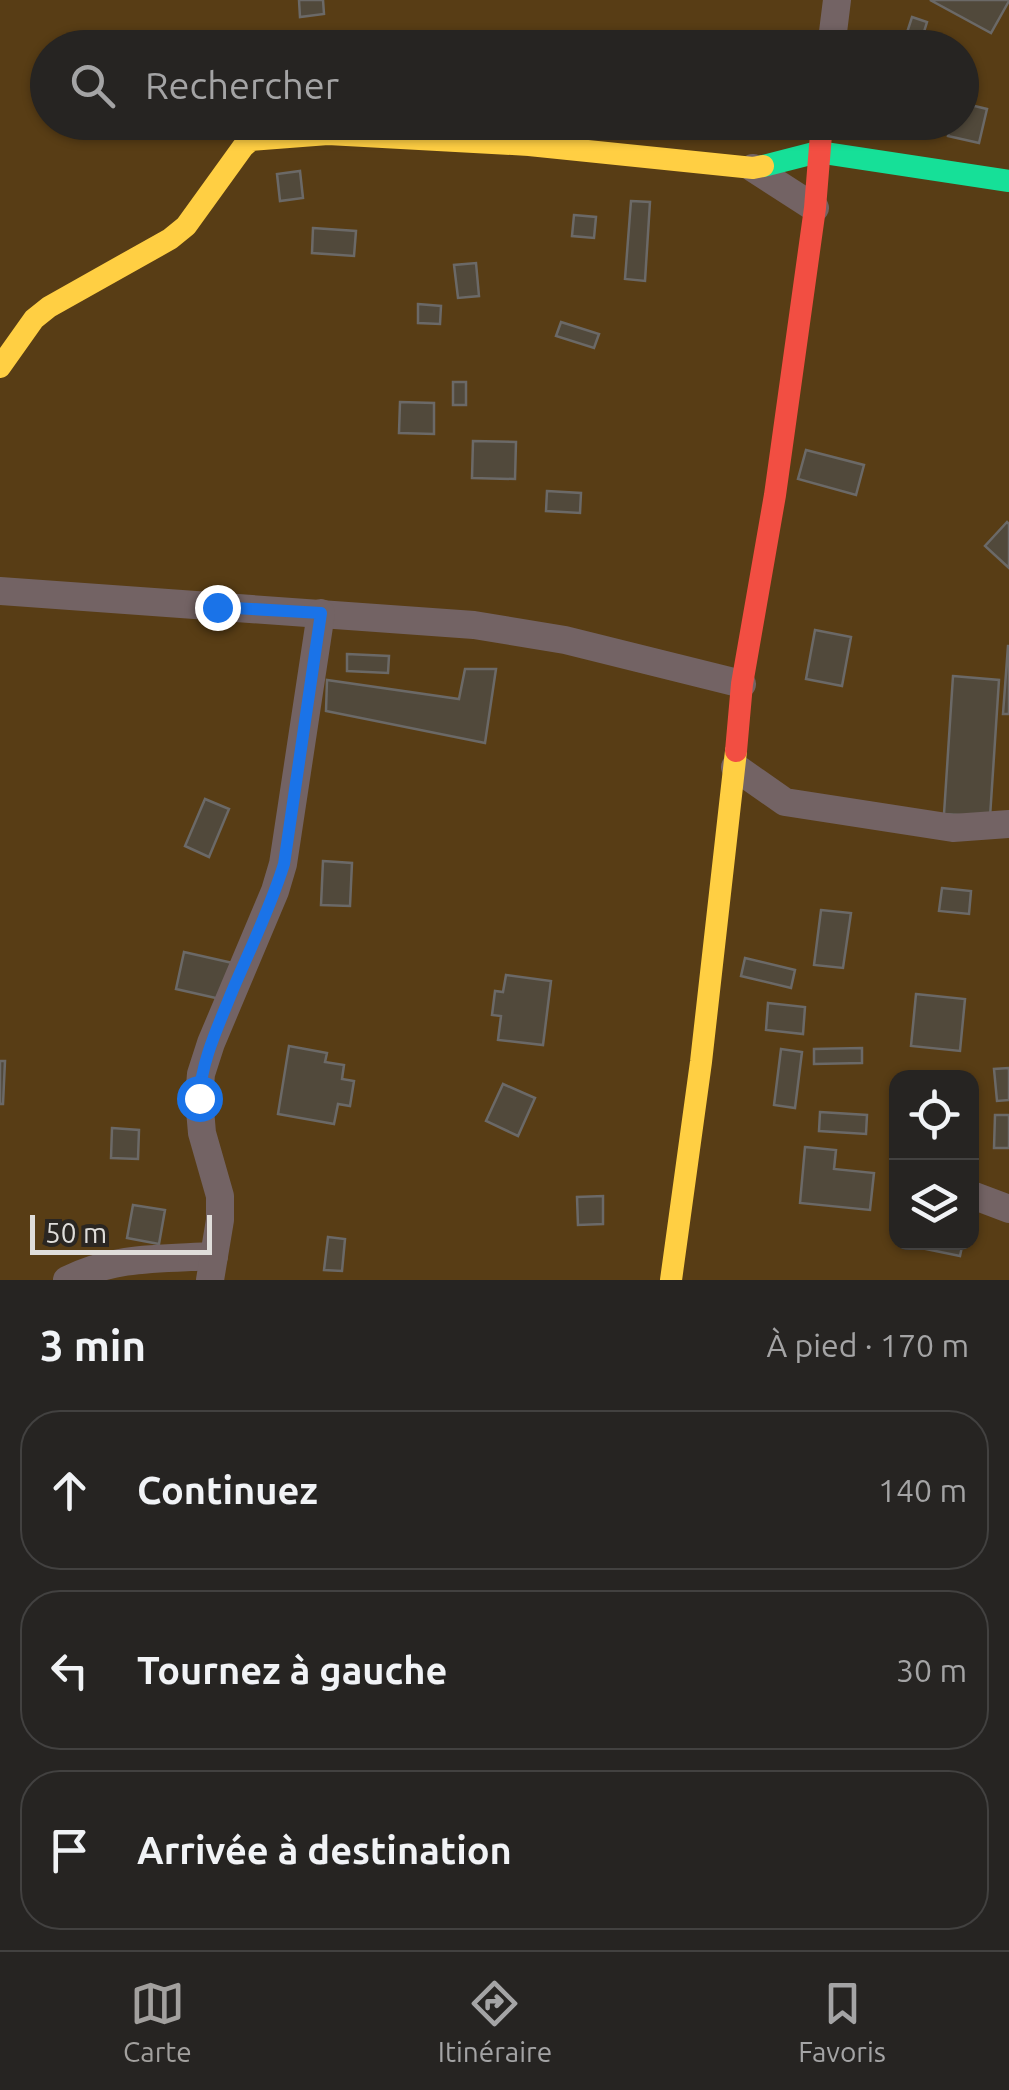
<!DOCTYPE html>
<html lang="fr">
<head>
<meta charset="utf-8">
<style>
  :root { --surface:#262422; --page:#2e2c2a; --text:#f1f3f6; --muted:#a4a4a5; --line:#424140; --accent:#a2a09e }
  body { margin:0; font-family:Ubuntu,sans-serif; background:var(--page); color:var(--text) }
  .controls { position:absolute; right:30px; bottom:30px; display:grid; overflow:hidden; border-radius:20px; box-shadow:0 2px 8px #0004 }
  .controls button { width:90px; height:90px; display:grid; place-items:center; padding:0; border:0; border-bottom:2px solid var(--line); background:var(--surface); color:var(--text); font:50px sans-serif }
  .scale { position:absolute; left:30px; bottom:25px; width:182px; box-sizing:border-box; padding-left:10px; border:5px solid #dfddda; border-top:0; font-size:28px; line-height:35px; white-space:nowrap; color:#dfddda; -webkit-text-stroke:8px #2a2622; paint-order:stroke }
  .stop { position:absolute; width:30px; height:30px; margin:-22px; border:8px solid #1a73e8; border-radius:50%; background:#fff }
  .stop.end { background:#1a73e8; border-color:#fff; box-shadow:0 2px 10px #0008 }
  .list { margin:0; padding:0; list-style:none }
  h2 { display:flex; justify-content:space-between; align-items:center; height:130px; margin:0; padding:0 40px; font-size:42px }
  h2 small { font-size:32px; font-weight:400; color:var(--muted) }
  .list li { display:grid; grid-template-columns:65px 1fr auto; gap:30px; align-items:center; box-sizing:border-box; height:160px; margin:0 20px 20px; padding:0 20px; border:2px solid var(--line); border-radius:40px }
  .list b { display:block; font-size:38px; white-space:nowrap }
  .list em { font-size:32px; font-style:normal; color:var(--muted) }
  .icon { flex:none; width:55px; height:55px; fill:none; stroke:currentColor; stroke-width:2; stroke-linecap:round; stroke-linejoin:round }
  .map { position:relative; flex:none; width:1009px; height:1280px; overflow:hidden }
  .search { position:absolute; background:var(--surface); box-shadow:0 2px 8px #0004; left:30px; right:30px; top:30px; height:110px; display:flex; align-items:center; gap:25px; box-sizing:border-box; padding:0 35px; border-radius:55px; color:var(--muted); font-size:38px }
  .sheet { height:670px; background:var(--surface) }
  nav { display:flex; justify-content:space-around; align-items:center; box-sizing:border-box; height:140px; border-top:2px solid var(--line); background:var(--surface); font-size:28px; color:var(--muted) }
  nav a { display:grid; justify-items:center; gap:5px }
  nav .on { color:var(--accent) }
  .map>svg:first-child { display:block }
  .green { fill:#583d15; fill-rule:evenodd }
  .building { fill:#51493b; stroke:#6b6967; stroke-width:2.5 }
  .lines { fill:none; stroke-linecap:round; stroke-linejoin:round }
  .street { stroke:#736364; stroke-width:28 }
  .fast { stroke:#16e098; stroke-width:22 }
  .slow { stroke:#ffcf43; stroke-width:22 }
  .jam { stroke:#f24e42; stroke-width:22 }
  .route { stroke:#1a73e8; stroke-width:12 }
</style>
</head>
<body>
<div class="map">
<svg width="1009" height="1280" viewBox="0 0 1009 1280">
  <rect width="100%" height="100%" fill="#32302e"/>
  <!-- green -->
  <path class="green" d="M 0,0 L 1009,0 L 1009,1280 L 0,1280 ZM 48,48 L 962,48 L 962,122 L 48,122 ZM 896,1078 L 972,1078 L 972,1242 L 896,1242 Z"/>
  <!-- building -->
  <g class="building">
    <path d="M 299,0 L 323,0 L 324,14 L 300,17 Z"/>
    <path d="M 930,0 L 1009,0 L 1009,1 L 991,33 Z"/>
    <path d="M 912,17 L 927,22 L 919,48 L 902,48 Z"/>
    <path d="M 962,103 L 987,109 L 979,143 L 948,136 L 951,122 L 962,122 Z"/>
    <path d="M 300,171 L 303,198 L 280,201 L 277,174 Z"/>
    <path d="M 631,201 L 650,202 L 645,281 L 625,279 Z"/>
    <path d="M 574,215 L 596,217 L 594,238 L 572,236 Z"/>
    <path d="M 313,228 L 356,231 L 354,256 L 312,253 Z"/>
    <path d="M 476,263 L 479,296 L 458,298 L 454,265 Z"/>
    <path d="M 418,304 L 441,306 L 440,324 L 418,323 Z"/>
    <path d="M 561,322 L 599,334 L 594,348 L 556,336 Z"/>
    <rect x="453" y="382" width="13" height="23"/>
    <path d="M 400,402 L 434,403 L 434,434 L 399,433 Z"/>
    <path d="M 473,441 L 516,442 L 515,479 L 472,478 Z"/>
    <path d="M 806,450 L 864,465 L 856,495 L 798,479 Z"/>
    <path d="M 547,491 L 581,493 L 580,513 L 546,511 Z"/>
    <path d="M 1007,522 L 1009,524 L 1009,568 L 985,546 Z"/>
    <path d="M 815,630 L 851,637 L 842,686 L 806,679 Z"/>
    <path d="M 1008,646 L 1009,646 L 1009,714 L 1003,714 Z"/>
    <path d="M 347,654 L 389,656 L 388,673 L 347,671 Z"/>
    <path d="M 465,669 L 496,669 L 485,743 L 326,711 L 327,680 L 459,699 Z"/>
    <path d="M 953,676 L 999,680 L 990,817 L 944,814 Z"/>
    <path d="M 205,799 L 229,809 L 209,857 L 185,846 Z"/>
    <path d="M 323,861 L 352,863 L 350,906 L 321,905 Z"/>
    <path d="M 942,888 L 971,891 L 969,914 L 939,911 Z"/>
    <path d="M 821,910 L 851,913 L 843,968 L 814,965 Z"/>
    <path d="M 184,952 L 237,964 L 229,1001 L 176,989 Z"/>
    <path d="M 745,958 L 795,970 L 791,988 L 741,976 Z"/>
    <path d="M 506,975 L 551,981 L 543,1045 L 498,1040 L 501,1016 L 492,1015 L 495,991 L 503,992 Z"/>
    <path d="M 916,994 L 965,999 L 960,1051 L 911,1046 Z"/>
    <path d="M 768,1003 L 805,1007 L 803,1034 L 766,1030 Z"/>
    <path d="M 289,1046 L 327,1053 L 325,1062 L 344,1065 L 342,1079 L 354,1081 L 350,1106 L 338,1104 L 334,1124 L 278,1114 Z"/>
    <path d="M 862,1048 L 862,1063 L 814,1064 L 814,1049 Z"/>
    <path d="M 781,1049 L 802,1052 L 795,1108 L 774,1105 Z"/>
    <path d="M 0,1061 L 5,1061 L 3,1104 L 0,1104 Z"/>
    <path d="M 1009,1068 L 1009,1100 L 997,1101 L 994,1069 Z"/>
    <path d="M 503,1084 L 535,1098 L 518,1136 L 486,1121 Z"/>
    <path d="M 820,1112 L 867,1115 L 866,1134 L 819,1131 Z"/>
    <path d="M 995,1115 L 1009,1115 L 1009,1148 L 994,1148 Z"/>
    <path d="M 112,1128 L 139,1130 L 138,1159 L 111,1158 Z"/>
    <path d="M 805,1147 L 836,1150 L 834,1169 L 874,1173 L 870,1210 L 800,1203 Z"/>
    <path d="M 603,1196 L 603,1224 L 578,1225 L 577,1197 Z"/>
    <path d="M 133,1205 L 165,1210 L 159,1244 L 127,1238 Z"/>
    <path d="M 328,1237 L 345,1239 L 342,1271 L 324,1270 Z"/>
    <path d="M 922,1242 L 963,1242 L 960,1256 L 921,1248 Z"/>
  </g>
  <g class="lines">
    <!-- street -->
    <g class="street">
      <path d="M 831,48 L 837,0"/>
      <path d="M 753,168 L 815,208"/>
      <path d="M 0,591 L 474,625 L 565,640 L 742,684"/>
      <path d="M 735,767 L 785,802 L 953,828 L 1009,824"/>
      <path d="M 972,1195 L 1009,1209"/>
      <path d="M 67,1280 C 115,1256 161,1259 214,1256"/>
      <path d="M 210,1280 L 220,1220 L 220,1196 L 202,1133 L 199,1098 L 201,1074 L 211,1043 L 275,891 L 283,864 L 321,613"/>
    </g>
    <!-- fast -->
    <path class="fast" d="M 763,166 L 818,152 L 1009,181"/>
    <!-- slow -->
    <g class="slow">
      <path d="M 0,367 L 34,319 L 49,307 L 170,239 L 186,226 L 243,147 L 251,140 L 328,134 L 529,145 L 753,168 L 763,166"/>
      <path d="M 671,1280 L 701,1062 L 736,751"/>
    </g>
    <!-- jam -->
    <path class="jam" d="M 736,751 L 742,684 L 775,495 L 815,208 L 822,122"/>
  </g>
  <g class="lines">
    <!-- route -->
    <path class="route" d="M 199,1098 C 202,1060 217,1029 231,994 C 249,951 270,909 284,864 L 321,613 L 217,607"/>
  </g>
</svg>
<div class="controls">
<button><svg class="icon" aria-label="locate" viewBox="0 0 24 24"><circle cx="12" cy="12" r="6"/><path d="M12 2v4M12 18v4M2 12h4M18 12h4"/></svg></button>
<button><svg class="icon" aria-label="layers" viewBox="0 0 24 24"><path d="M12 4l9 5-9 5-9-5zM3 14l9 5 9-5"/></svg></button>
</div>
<div class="scale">50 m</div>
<div class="stop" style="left:199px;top:1098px"></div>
<div class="stop end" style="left:217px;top:607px"></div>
<div class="search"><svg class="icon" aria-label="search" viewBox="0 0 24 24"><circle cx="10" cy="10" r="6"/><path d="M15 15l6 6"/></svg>Rechercher</div>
</div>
<section class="sheet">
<h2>3 min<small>À pied · 170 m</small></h2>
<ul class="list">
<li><svg class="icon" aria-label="ahead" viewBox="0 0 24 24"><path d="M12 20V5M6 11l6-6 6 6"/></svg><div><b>Continuez</b></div><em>140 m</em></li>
<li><svg class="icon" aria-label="left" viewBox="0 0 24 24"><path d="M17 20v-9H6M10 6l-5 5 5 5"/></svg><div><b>Tournez à gauche</b></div><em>30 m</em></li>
<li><svg class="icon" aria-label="arrive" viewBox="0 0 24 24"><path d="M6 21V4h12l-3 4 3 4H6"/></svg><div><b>Arrivée à destination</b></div></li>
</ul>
</section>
<nav>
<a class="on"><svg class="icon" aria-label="map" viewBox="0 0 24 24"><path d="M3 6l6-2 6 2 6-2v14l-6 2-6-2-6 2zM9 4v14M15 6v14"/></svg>Carte</a>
<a><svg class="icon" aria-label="directions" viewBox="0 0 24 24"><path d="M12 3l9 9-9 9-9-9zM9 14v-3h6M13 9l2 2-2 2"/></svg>Itinéraire</a>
<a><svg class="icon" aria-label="saved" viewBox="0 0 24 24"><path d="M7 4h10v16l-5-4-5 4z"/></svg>Favoris</a>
</nav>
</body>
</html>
